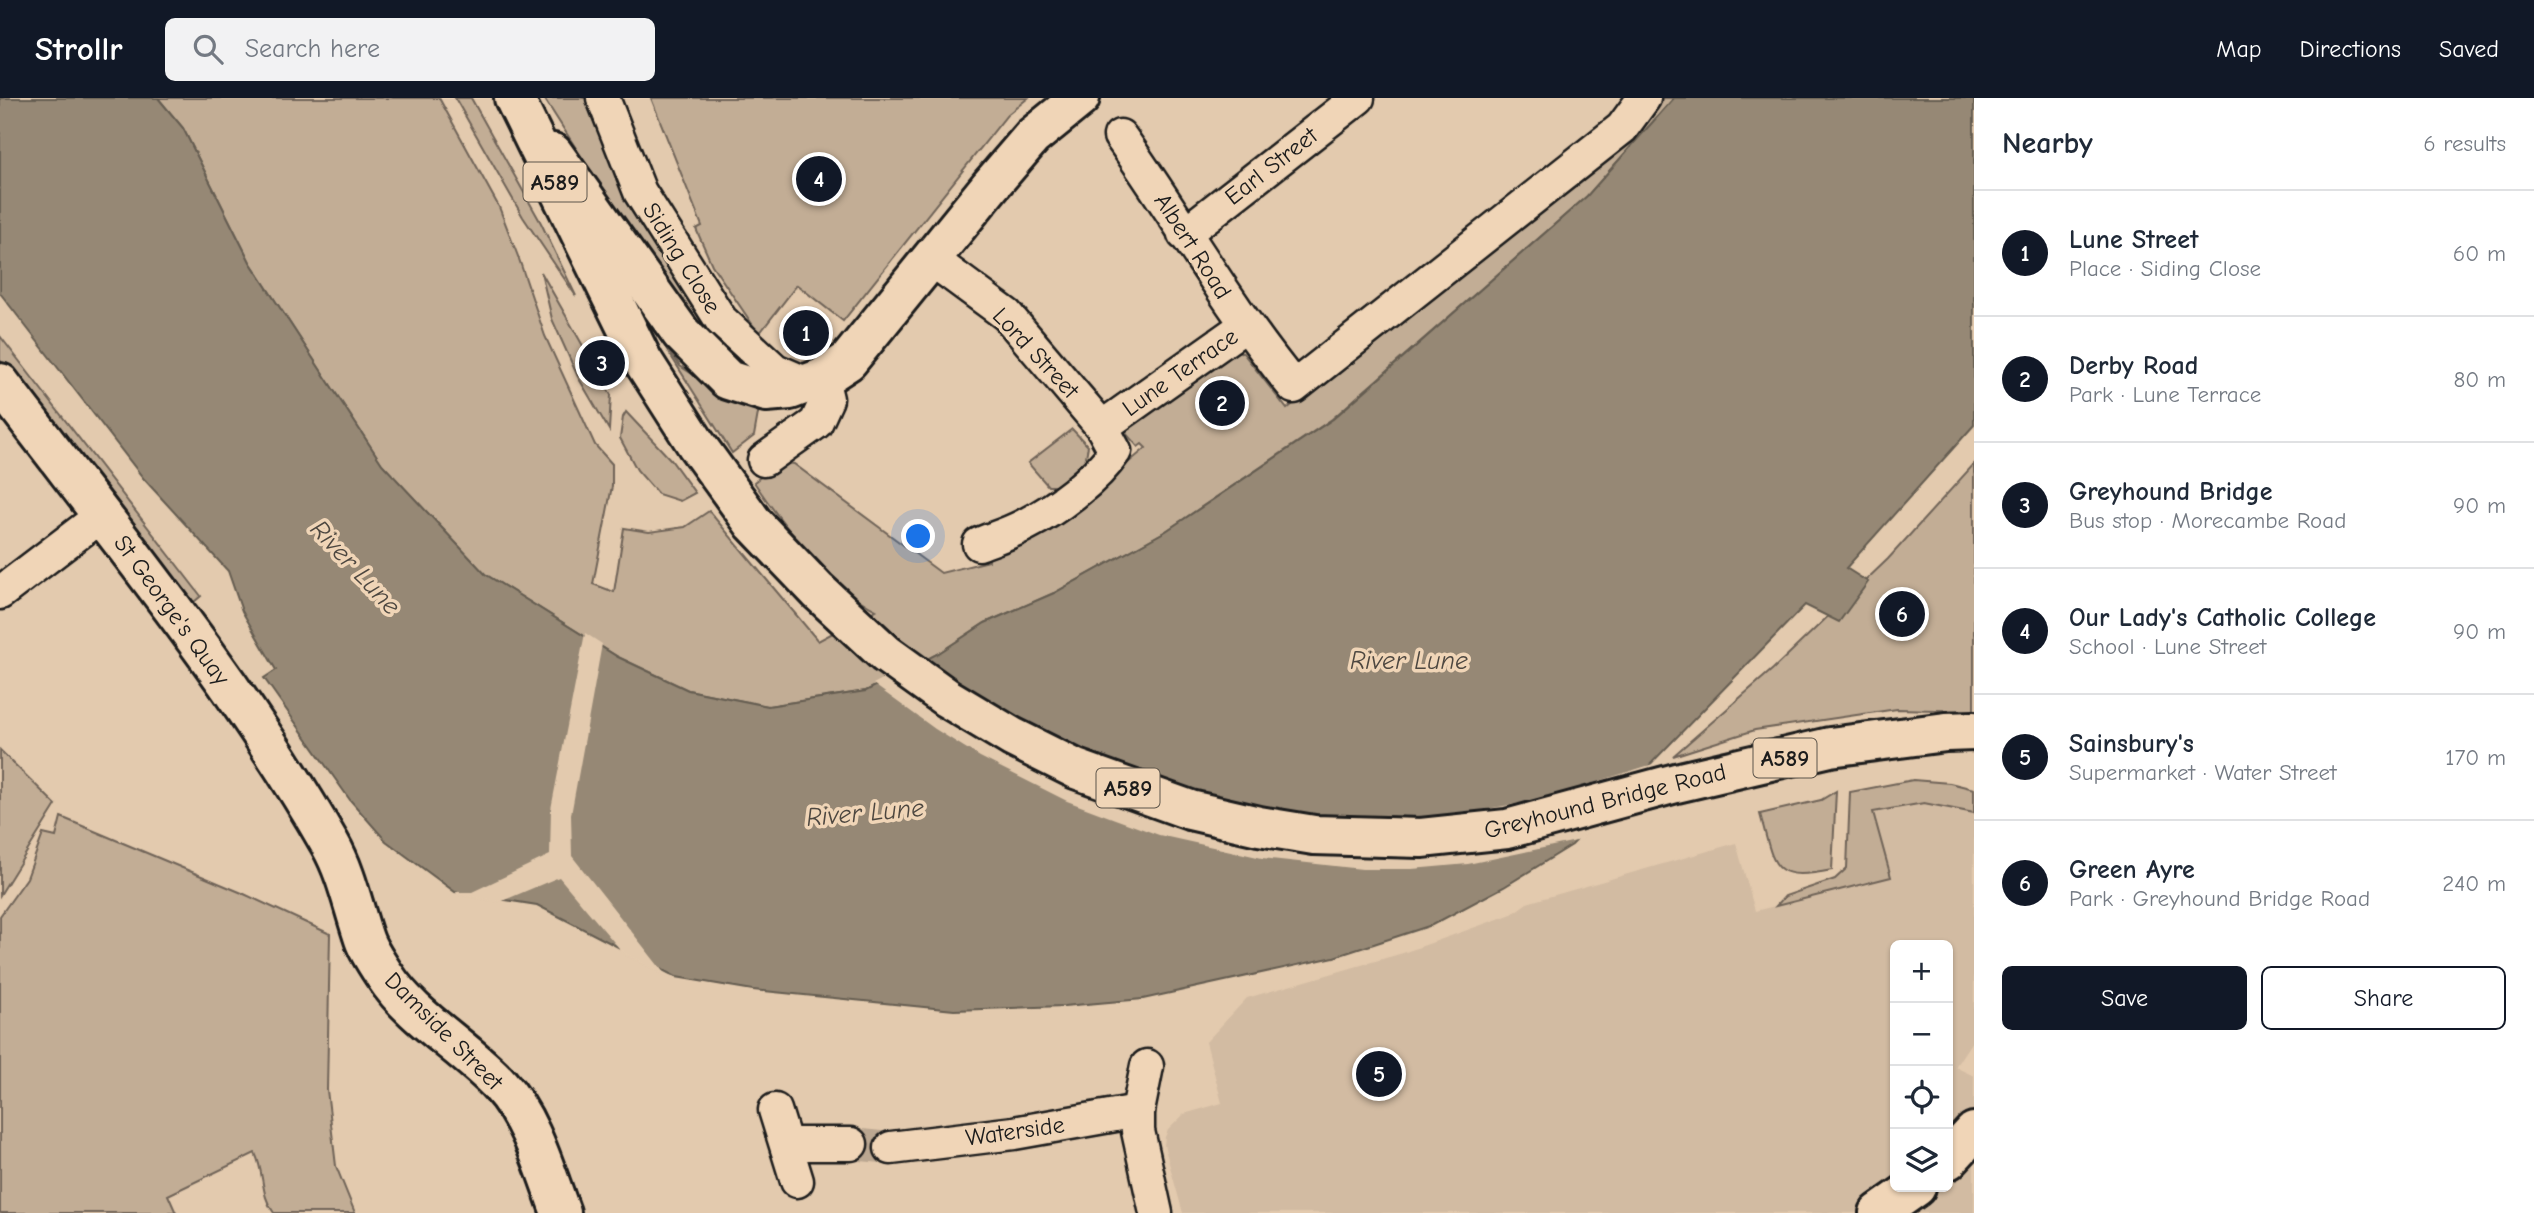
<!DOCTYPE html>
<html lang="en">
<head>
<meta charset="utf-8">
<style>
  :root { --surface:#fff; --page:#f2f2f3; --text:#1f2937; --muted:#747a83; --line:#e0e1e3; --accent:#111827 }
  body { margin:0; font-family:"Comic Neue",sans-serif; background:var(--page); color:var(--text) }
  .controls { position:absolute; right:21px; bottom:21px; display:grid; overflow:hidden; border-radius:10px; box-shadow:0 2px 5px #0004 }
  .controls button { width:63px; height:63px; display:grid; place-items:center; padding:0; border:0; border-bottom:2px solid var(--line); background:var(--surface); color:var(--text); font:35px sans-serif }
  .you { position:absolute; left:919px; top:439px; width:24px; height:24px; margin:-18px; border:5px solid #fff; border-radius:50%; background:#1a73e8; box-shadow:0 0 0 10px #1a73e833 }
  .badge { display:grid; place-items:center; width:46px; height:46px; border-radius:50%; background:var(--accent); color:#fff; font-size:23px; font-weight:700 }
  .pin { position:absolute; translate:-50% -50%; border:4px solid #fff; box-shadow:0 2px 7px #0006 }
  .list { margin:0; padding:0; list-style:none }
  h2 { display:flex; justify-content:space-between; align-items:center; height:91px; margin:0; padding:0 28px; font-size:30px }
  h2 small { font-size:23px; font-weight:400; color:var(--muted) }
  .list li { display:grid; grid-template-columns:46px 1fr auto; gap:21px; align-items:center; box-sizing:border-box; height:126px; padding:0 28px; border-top:2px solid var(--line) }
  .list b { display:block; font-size:26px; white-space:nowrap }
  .list p { margin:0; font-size:23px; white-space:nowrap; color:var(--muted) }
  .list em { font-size:23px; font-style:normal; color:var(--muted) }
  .actions { display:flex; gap:14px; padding:21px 28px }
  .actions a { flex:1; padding:16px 0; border:2px solid var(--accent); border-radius:10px; text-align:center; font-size:24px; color:var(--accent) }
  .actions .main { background:var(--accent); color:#fff }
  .icon { flex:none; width:38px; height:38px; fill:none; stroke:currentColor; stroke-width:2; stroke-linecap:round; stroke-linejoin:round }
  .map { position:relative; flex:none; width:1974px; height:1115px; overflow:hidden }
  header { display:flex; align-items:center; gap:42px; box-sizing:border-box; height:98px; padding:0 35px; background:var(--accent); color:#fff }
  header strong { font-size:33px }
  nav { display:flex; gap:38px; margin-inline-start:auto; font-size:24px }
  .search { width:490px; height:63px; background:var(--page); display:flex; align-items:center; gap:18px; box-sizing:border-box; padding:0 24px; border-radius:10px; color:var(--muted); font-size:26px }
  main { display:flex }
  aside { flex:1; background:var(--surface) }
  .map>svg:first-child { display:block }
  .built { fill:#d2bba2; fill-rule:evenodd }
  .green { fill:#c2ad95; stroke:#6f6458; stroke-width:2 }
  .water { fill:#968875; stroke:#655d51; stroke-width:2 }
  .pier { fill:#e3caae }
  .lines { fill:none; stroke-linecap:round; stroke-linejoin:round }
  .minor-tunnel { stroke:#bba791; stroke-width:32; stroke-dasharray:32 16; stroke-linecap:butt }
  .minor-casing { stroke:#1c1c1c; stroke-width:37 }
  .tertiary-casing { stroke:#1c1c1c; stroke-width:44 }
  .primary-casing { stroke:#1c1c1c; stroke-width:44 }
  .minor { stroke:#f0d5b7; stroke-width:32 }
  .tertiary { stroke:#f0d5b7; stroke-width:38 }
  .primary { stroke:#f0d5b7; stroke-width:38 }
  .labels { text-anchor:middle; stroke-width:7; stroke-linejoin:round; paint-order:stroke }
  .shield { fill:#f0d5b7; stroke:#5c544a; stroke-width:2 }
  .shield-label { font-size:23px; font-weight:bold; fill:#1c1c1c }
  .street-label { font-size:24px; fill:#1c1c1c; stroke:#f0d5b7 }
  .water-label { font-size:26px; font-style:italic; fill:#4d4740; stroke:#f0d5b7 }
</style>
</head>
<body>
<header>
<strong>Strollr</strong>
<div class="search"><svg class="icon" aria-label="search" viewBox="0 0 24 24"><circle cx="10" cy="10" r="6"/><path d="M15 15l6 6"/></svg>Search here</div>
<nav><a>Map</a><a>Directions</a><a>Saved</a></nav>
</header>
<main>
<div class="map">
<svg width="1974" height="1115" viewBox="0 0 1974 1115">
  <rect width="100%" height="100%" fill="#e3caae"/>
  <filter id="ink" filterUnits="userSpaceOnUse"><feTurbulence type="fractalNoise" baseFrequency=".0143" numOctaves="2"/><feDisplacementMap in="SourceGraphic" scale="14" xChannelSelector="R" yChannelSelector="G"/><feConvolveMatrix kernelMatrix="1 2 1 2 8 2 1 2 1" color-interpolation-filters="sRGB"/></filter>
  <g filter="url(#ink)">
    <!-- built -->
    <path class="built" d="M 1924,705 L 1974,715 L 1974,940 L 1955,969 L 1974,978 L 1974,1115 L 1183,1115 L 1164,1047 L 1165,1039 L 1168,1032 L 1184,1016 L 1222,1005 L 1206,944 L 1247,900 L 1403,855 L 1512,816 L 1527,805 L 1736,745 L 1755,813 L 1891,779 L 1873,714 ZM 1895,847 L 1948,847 L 1948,1089 L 1895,1089 Z"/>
    <!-- green -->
    <g class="green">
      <path d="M 158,0 L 439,0 L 499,109 L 519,161 L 545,238 L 595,347 L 612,366 L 612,388 L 593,486 L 614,494 L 624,430 L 649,434 L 685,429 L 709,413 L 818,543 L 876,512 C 832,490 781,425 754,384 L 780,364 L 794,366 L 941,475 L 989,463 L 989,457 L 1081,404 L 1146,350 L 1142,346 L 1138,349 L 1123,332 L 1235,252 L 1243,255 L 1287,311 L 1656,0 L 1674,0 L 1587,98 L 1332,321 L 1166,433 L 1054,495 L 985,525 L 939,555 L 866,593 L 768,608 L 688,592 L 618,559 L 485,476 L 382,366 L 250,164 L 183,30 Z"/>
      <path d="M 455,0 L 471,0 L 541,125 L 576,198 L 523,119 Z"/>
      <path d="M 544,0 L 589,0 L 754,265 L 747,271 L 721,261 L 629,147 L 593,77 Z"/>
      <path d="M 651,0 L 1028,0 L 1007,17 L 843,223 L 797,187 L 759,236 L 712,167 L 696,131 L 702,128 Z"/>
      <path d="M 541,174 L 611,297 L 609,332 L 578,279 L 552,221 Z"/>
      <path d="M 625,185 L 680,268 L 717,292 L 760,304 L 754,338 L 732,355 Z"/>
      <path d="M 0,238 L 201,498 L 188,509 L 0,262 Z"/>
      <path d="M 626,314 L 671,362 L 695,395 L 680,403 L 658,396 L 637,372 L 620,340 L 623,319 Z"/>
      <path d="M 1072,331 L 1088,348 L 1085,364 L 1057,388 L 1048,388 L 1028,365 Z"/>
      <path d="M 1974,366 L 1974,613 L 1897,611 L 1755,632 L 1673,658 L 1773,571 L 1888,461 Z"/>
      <path d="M 0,652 L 56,707 L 0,797 Z"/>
      <path d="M 1913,682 L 1950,685 L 1974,691 L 1974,715 L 1924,705 L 1873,714 L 1891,779 L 1776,808 L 1785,798 L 1835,781 L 1847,770 L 1850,694 Z"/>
      <path d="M 1836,693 L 1832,772 C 1770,784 1775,769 1760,716 L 1821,702 Z"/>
      <path d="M 61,719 L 242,795 L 330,836 L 327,992 L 336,1068 L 355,1115 L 274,1115 C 260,1097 265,1076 255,1055 L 168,1097 L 176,1115 L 0,1115 L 0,818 L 27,780 L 43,736 L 56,739 Z"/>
    </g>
    <!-- water -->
    <path class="water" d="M 0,0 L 158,0 L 183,30 L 250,164 L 382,366 L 485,476 L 618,559 L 688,592 L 768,608 L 866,593 L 939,555 L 985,525 L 1054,495 L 1166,433 L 1333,321 L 1587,98 L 1674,0 L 1974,0 L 1974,327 L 1846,470 L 1868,484 L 1839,524 L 1805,507 L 1572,747 L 1504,789 L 1432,827 L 1334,859 L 1143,901 L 1064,908 L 954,912 L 753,892 L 676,879 L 537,807 L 455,794 L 386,743 L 350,702 L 264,580 L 276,572 L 242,513 L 228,473 L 144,381 L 0,195 Z"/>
    <!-- pier -->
    <g class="pier">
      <path d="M 585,535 L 602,546 L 571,717 L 572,758 L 665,876 L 676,879 L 675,882 L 624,856 L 559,779 L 500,804 L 457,797 L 456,794 L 472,794 L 550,757 L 551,711 Z"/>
      <path d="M 922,560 L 1006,616 L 1085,655 L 1169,686 L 1229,703 L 1281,712 L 1334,719 L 1374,721 L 1459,716 L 1542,701 L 1653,666 L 1581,742 L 1468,766 L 1412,771 L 1362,771 L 1262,760 L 1159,737 L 1115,721 L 1067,703 L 980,659 L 935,631 L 873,586 Z"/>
    </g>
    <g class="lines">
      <!-- minor-tunnel -->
      <path class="minor-tunnel" d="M 851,1046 L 891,1050"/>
      <!-- minor casing -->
      <g class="minor-casing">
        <g id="minor">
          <path d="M 603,0 L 640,94 L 721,222 L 775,272 L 805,285"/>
          <path d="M 1120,38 C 1179,121 1229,210 1294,289 L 1622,30 L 1644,0"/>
          <path d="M 1184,136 L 1358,0"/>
          <path d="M 931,161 L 1007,217 L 1102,329 L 1115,353 C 1096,382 1055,412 1025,427 C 1010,435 994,440 979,446"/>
          <path d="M 1102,329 L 1246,227"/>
          <path d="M 764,362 L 816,325 L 827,301 L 822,280"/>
          <path d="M 0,495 L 101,418"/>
          <path d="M 1147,968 L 1138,1013 L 1138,1033 L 1156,1115"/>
          <path d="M 775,1012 L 797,1083"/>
          <path d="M 787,1046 L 851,1046"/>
          <path d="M 891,1050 L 1014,1035 L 1138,1013"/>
        </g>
      </g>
      <!-- tertiary casing -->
      <g class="tertiary-casing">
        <g id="tertiary">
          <path d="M 553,55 L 681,235 L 728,282 L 766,294 L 790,292 L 822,280 L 848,263 L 990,88 L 1032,39 L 1080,0"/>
          <path d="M 0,285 C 114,435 236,582 330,746 C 347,776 353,809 364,841 C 368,853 377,866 385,878 C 411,919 466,950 500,987 C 531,1021 545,1072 561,1115"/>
        </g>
      </g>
      <!-- primary casing -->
      <g class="primary-casing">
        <g id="primary">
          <path d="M 514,0 L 643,263 L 696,346 L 754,426 L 818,493 L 886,556 L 947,600 L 1012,639 L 1076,671 L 1190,712 L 1259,728 L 1314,737 L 1421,740 L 1507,731 L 1676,685 L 1830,649 L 1946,634 L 1974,633"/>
          <path d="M 1948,1062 L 1974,1034"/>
          <path d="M 1879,1115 L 1916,1089"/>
        </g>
      </g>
      <!-- minor -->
      <use href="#minor" class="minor"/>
      <!-- tertiary -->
      <use href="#tertiary" class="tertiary"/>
      <!-- primary -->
      <use href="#primary" class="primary"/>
    </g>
  </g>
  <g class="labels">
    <!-- shield labels -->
    <g class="shield">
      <rect x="523.5" y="64.5" width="63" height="39" rx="5"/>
      <rect x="1753.5" y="640.5" width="63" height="39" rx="5"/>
      <rect x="1096.5" y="670.5" width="63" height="39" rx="5"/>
    </g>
    <g class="shield-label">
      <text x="555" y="92">A589</text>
      <text x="1785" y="668">A589</text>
      <text x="1128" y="698">A589</text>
    </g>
    <!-- street labels -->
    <g class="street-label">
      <text transform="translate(1271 68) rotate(-38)" y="8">Earl Street</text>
      <text transform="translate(1193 148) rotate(57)" y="8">Albert Road</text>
      <text transform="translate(682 160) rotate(58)" y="8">Siding Close</text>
      <text transform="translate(1036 255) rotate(47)" y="8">Lord Street</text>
      <text transform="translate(1180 274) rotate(-35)" y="8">Lune Terrace</text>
      <text transform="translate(172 512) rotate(54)" y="8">St George's Quay</text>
      <text transform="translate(1605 703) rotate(-14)" y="8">Greyhound Bridge Road</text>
      <text transform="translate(444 933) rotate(45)" y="8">Damside Street</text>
      <text transform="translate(1015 1033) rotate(-8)" y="8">Waterside</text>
    </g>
    <!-- water labels -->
    <g class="water-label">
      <text transform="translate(356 469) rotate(47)" y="9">River Lune</text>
      <text x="1409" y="571">River Lune</text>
      <text transform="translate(865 714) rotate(-5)" y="9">River Lune</text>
    </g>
  </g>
</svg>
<div class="controls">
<button>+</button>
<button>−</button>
<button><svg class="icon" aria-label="locate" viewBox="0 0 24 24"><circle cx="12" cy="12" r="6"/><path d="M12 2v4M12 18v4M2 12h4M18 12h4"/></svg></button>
<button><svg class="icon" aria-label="layers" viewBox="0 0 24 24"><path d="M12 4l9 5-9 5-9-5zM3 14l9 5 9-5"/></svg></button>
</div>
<div class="you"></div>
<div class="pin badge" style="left:806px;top:235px">1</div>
<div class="pin badge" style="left:1222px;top:305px">2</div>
<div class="pin badge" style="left:602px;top:265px">3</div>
<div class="pin badge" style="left:819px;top:81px">4</div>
<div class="pin badge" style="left:1379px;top:976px">5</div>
<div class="pin badge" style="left:1902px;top:516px">6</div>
</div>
<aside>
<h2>Nearby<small>6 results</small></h2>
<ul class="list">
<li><span class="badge">1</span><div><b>Lune Street</b><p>Place · Siding Close</p></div><em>60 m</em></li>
<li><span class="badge">2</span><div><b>Derby Road</b><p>Park · Lune Terrace</p></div><em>80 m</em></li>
<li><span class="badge">3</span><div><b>Greyhound Bridge</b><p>Bus stop · Morecambe Road</p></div><em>90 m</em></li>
<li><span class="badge">4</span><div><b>Our Lady's Catholic College</b><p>School · Lune Street</p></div><em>90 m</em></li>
<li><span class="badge">5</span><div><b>Sainsbury's</b><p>Supermarket · Water Street</p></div><em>170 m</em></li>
<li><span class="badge">6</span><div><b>Green Ayre</b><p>Park · Greyhound Bridge Road</p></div><em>240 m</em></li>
</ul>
<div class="actions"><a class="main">Save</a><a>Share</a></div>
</aside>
</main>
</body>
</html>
